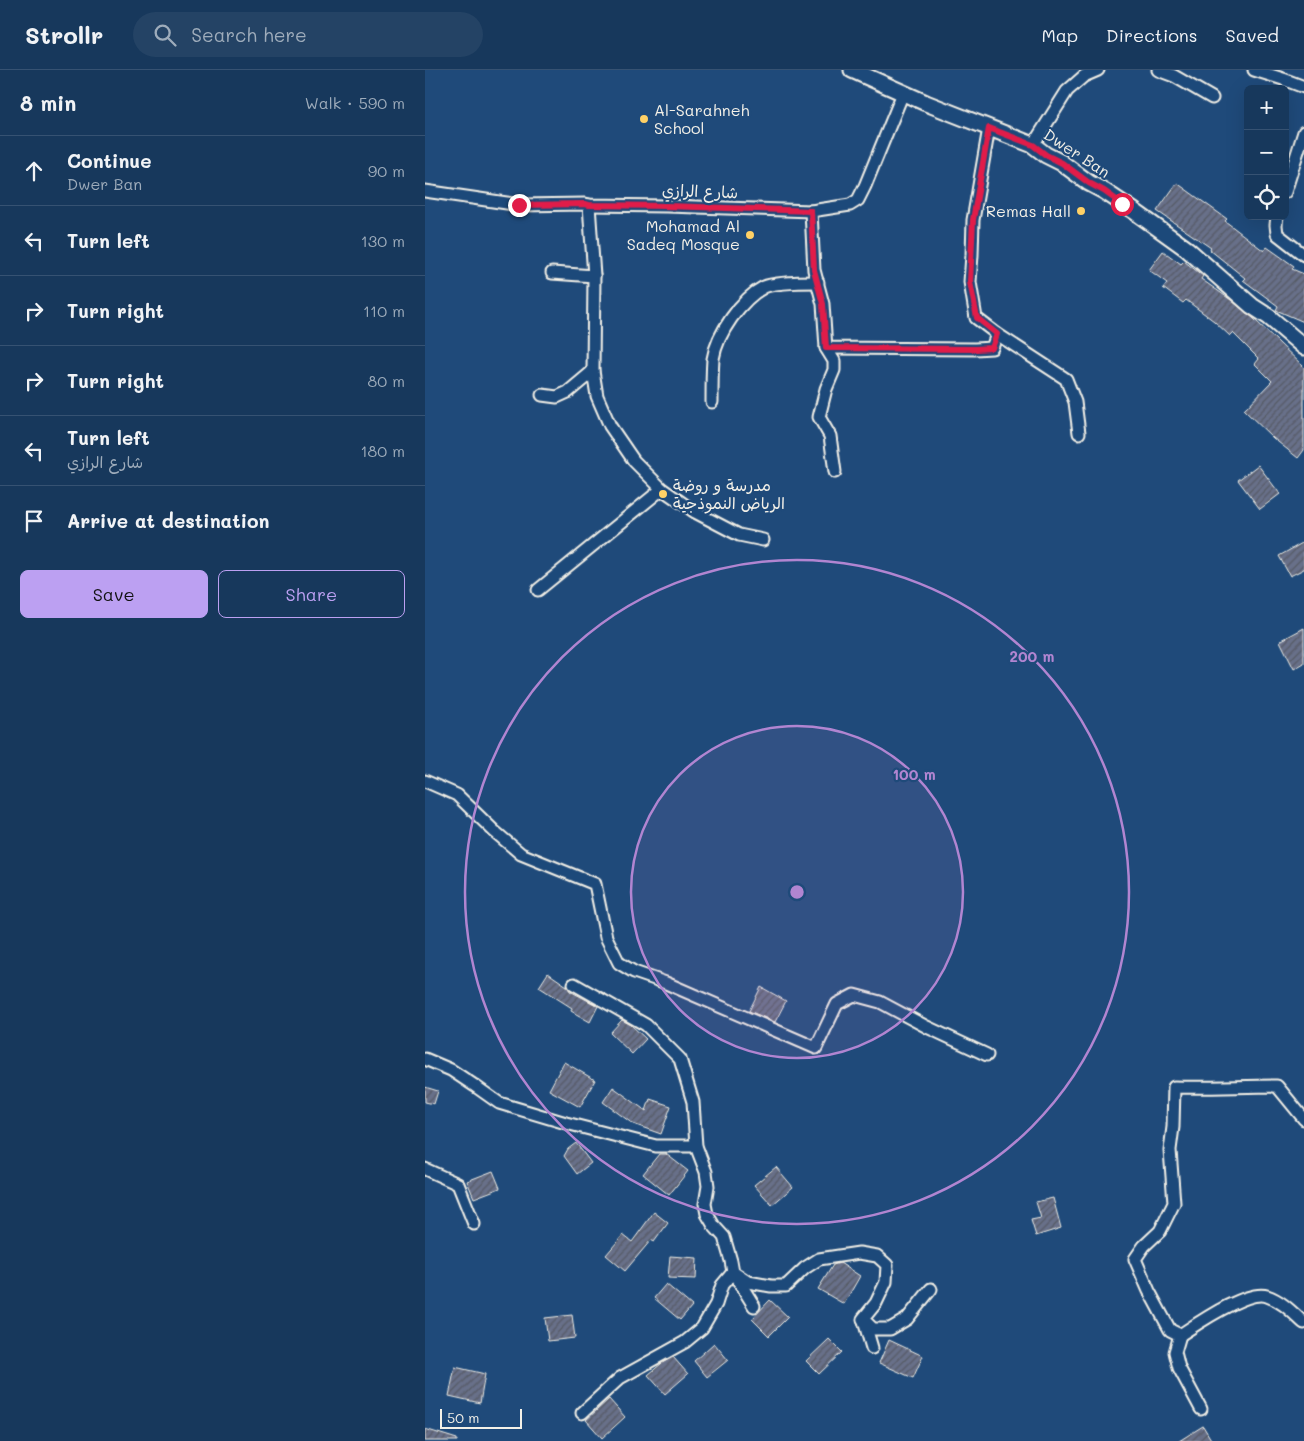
<!DOCTYPE html>
<html lang="en">
<head>
<meta charset="utf-8">
<style>
  :root { --surface:#17385c; --page:#244365; --text:#f1f3f6; --muted:#9eacbb; --line:#365272; --accent:#bca0f2 }
  body { margin:0; font-family:Mali,"Playpen Sans Arabic",sans-serif; background:var(--page); color:var(--text) }
  .controls { position:absolute; right:15px; top:15px; display:grid; overflow:hidden; border-radius:8px; box-shadow:0 5px 20px #0002 }
  .controls button { width:45px; height:45px; display:grid; place-items:center; padding:0; border:0; border-bottom:1px solid var(--line); background:var(--surface); color:var(--text); font:25px sans-serif }
  .scale { position:absolute; left:15px; bottom:12px; width:82px; box-sizing:border-box; padding-left:5px; border:2px solid #f4f1e8; border-top:0; font-size:14px; line-height:18px; white-space:nowrap; color:#f4f1e8; -webkit-text-stroke:4px #1f4a7a; paint-order:stroke }
  .stop { position:absolute; width:15px; height:15px; margin:-11px; border:4px solid #e11d48; border-radius:50%; background:#fff }
  .stop.end { background:#e11d48; border-color:#fff; box-shadow:0 1px 5px #0008 }
  .list { margin:0; padding:0; list-style:none }
  h2 { display:flex; justify-content:space-between; align-items:center; height:65px; margin:0; padding:0 20px; font-size:21px }
  h2 small { font-size:16px; font-weight:400; color:var(--muted) }
  .list li { display:grid; grid-template-columns:32px 1fr auto; gap:15px; align-items:center; box-sizing:border-box; height:70px; padding:0 20px; border-top:1px solid var(--line) }
  .list b { display:block; font-size:19px; white-space:nowrap }
  .list p { margin:0; font-size:16px; white-space:nowrap; color:var(--muted) }
  .list em { font-size:16px; font-style:normal; color:var(--muted) }
  .actions { display:flex; gap:10px; padding:15px 20px }
  .actions a { flex:1; padding:11px 0; border:1px solid var(--accent); border-radius:8px; text-align:center; font-size:18px; color:var(--accent) }
  .actions .main { background:var(--accent); color:#111 }
  .icon { flex:none; width:28px; height:28px; fill:none; stroke:currentColor; stroke-width:2; stroke-linecap:round; stroke-linejoin:round }
  .map { position:relative; flex:none; width:879px; height:1371px; overflow:hidden }
  header { display:flex; align-items:center; gap:30px; box-sizing:border-box; height:70px; padding:0 25px; background:var(--surface); border-bottom:1px solid var(--line) }
  header strong { font-size:24px }
  nav { display:flex; gap:28px; margin-inline-start:auto; font-size:18px }
  .search { width:350px; height:45px; background:var(--page); display:flex; align-items:center; gap:12px; box-sizing:border-box; padding:0 18px; border-radius:28px; color:var(--muted); font-size:19px }
  main { display:flex }
  aside { flex:1; background:var(--surface) }
  .map>svg:first-child { display:block }
  .building { fill:url(#building-hatch); stroke:#f4f1e8 }
  .lines { fill:none; stroke-linecap:round; stroke-linejoin:round }
  .street-casing { stroke:#f4f1e8; stroke-width:15 }
  .secondary-casing { stroke:#f4f1e8; stroke-width:19 }
  .street { stroke:#1f4a7a; stroke-width:11 }
  .secondary { stroke:#1f4a7a; stroke-width:15 }
  .route { stroke:#e11d48; stroke-width:6 }
  .ring { fill:none; stroke:#b185d1; stroke-width:2.5 }
  .poi-dot { fill:#ffd166; stroke:#1f4a7a; stroke-width:2 }
  .labels { text-anchor:middle; stroke-width:4.5; stroke-linejoin:round; paint-order:stroke }
  .poi-label { font-size:16px; fill:#f4f1e8; stroke:#1f4a7a; text-anchor:start }
  .street-label { font-size:16px; fill:#f4f1e8; stroke:#1f4a7a }
  .centre { fill:#b185d1; stroke:#1f4a7a; stroke-width:2.5 }
  .ring-label { font-size:15px; text-anchor:middle; font-weight:bold; fill:#b185d1; stroke:#1f4a7a; stroke-width:4.5; stroke-linejoin:round; paint-order:stroke }
</style>
</head>
<body>
<header>
<strong>Strollr</strong>
<div class="search"><svg class="icon" aria-label="search" viewBox="0 0 24 24"><circle cx="10" cy="10" r="6"/><path d="M15 15l6 6"/></svg>Search here</div>
<nav><a>Map</a><a>Directions</a><a>Saved</a></nav>
</header>
<main>
<aside>
<h2>8 min<small>Walk · 590 m</small></h2>
<ul class="list">
<li><svg class="icon" aria-label="ahead" viewBox="0 0 24 24"><path d="M12 20V5M6 11l6-6 6 6"/></svg><div><b>Continue</b><p>Dwer Ban</p></div><em>90 m</em></li>
<li><svg class="icon" aria-label="left" viewBox="0 0 24 24"><path d="M17 20v-9H6M10 6l-5 5 5 5"/></svg><div><b>Turn left</b></div><em>130 m</em></li>
<li><svg class="icon" aria-label="right" viewBox="0 0 24 24"><path d="M7 20v-9h11M14 6l5 5-5 5"/></svg><div><b>Turn right</b></div><em>110 m</em></li>
<li><svg class="icon" aria-label="right" viewBox="0 0 24 24"><path d="M7 20v-9h11M14 6l5 5-5 5"/></svg><div><b>Turn right</b></div><em>80 m</em></li>
<li><svg class="icon" aria-label="left" viewBox="0 0 24 24"><path d="M17 20v-9H6M10 6l-5 5 5 5"/></svg><div><b>Turn left</b><p>شارع الرازي</p></div><em>180 m</em></li>
<li><svg class="icon" aria-label="arrive" viewBox="0 0 24 24"><path d="M6 21V4h12l-3 4 3 4H6"/></svg><div><b>Arrive at destination</b></div></li>
</ul>
<div class="actions"><a class="main">Save</a><a>Share</a></div>
</aside>
<div class="map">
<svg width="879" height="1371" viewBox="0 0 879 1371">
  <defs>
    <pattern id="building-hatch" width="6" height="6" patternUnits="userSpaceOnUse" patternTransform="scale(1.25)"><rect width="6" height="6" fill="#676f89"/><path d="M-1 1l2-2M0 6l6-6M5 7l2-2" fill="none" stroke="#565a64"/></pattern>
  </defs>
  <rect width="100%" height="100%" fill="#1f4a7a"/>
  <filter id="ink" filterUnits="userSpaceOnUse"><feTurbulence type="fractalNoise" baseFrequency=".02" numOctaves="2"/><feDisplacementMap in="SourceGraphic" scale="10" xChannelSelector="R" yChannelSelector="G"/><feConvolveMatrix kernelMatrix="1 2 1 2 8 2 1 2 1" color-interpolation-filters="sRGB"/></filter>
  <g filter="url(#ink)">
    <!-- building -->
    <g class="building">
      <path d="M 752,113 L 802,149 L 800,151 L 839,181 L 842,177 L 869,196 L 867,199 L 879,204 L 879,252 L 851,240 L 853,236 L 818,210 L 820,208 L 785,180 L 786,178 L 732,141 Z"/>
      <path d="M 738,181 L 756,194 L 759,191 L 778,206 L 776,209 L 806,230 L 828,248 L 879,297 L 879,380 L 873,388 L 848,368 L 819,340 L 847,311 L 830,294 L 834,289 L 808,263 L 805,266 L 789,251 L 761,230 L 758,233 L 738,218 L 742,213 L 724,200 Z"/>
      <path d="M 833,395 L 855,424 L 835,439 L 813,410 Z"/>
      <path d="M 879,472 L 879,499 L 865,506 L 854,486 Z"/>
      <path d="M 879,558 L 879,593 L 869,599 L 855,571 Z"/>
      <path d="M 123,903 L 142,916 L 145,921 L 173,936 L 165,952 L 146,941 L 147,938 L 114,917 Z"/>
      <path d="M 336,917 L 361,931 L 350,952 L 324,941 Z"/>
      <path d="M 197,950 L 206,955 L 221,969 L 207,984 L 185,963 Z"/>
      <path d="M 139,992 L 170,1010 L 155,1037 L 124,1020 Z"/>
      <path d="M 0,1017 L 13,1021 L 9,1034 L 0,1032 Z"/>
      <path d="M 188,1017 L 221,1041 L 225,1029 L 246,1036 L 236,1064 L 208,1054 L 178,1032 Z"/>
      <path d="M 151,1073 L 166,1093 L 152,1104 L 139,1086 L 143,1079 Z"/>
      <path d="M 234,1084 L 241,1084 L 263,1101 L 244,1125 L 218,1104 Z"/>
      <path d="M 351,1097 L 368,1117 L 347,1135 L 329,1115 Z"/>
      <path d="M 68,1101 L 75,1118 L 49,1128 L 42,1111 Z"/>
      <path d="M 628,1128 L 636,1158 L 611,1166 L 606,1150 L 616,1148 L 611,1132 Z"/>
      <path d="M 229,1142 L 243,1153 L 229,1172 L 226,1170 L 200,1201 L 181,1185 L 198,1165 L 207,1172 Z"/>
      <path d="M 245,1186 L 272,1188 L 271,1209 L 243,1208 Z"/>
      <path d="M 415,1193 L 435,1206 L 419,1234 L 393,1219 L 408,1195 Z"/>
      <path d="M 241,1214 L 267,1236 L 255,1250 L 229,1228 Z"/>
      <path d="M 345,1230 L 363,1247 L 344,1266 L 327,1249 Z"/>
      <path d="M 147,1245 L 150,1268 L 123,1271 L 120,1248 Z"/>
      <path d="M 404,1269 L 417,1282 L 394,1304 L 381,1291 Z"/>
      <path d="M 464,1270 L 498,1286 L 488,1308 L 454,1293 Z"/>
      <path d="M 289,1273 L 303,1290 L 282,1307 L 269,1291 Z"/>
      <path d="M 248,1287 L 263,1304 L 240,1324 L 223,1305 L 237,1293 Z"/>
      <path d="M 30,1297 L 60,1304 L 55,1333 L 24,1326 Z"/>
      <path d="M 184,1329 L 200,1347 L 177,1368 L 161,1350 Z"/>
      <path d="M 778,1356 L 787,1371 L 754,1371 Z"/>
      <path d="M 0,1359 L 32,1369 L 32,1371 L 0,1371 Z"/>
    </g>
    <g class="lines">
      <!-- street casing -->
      <g class="street-casing">
        <g id="street">
          <path d="M 733,0 L 749,6 L 787,28"/>
          <path d="M 829,0 L 858,9 L 879,17"/>
          <path d="M 564,58 L 548,150 L 547,185 L 545,212 L 551,248 L 572,264 L 641,309 L 650,332 L 654,363"/>
          <path d="M 608,75 L 642,21 L 659,6 L 673,0"/>
          <path d="M 0,121 L 95,135 L 160,134 L 164,135 L 242,136 L 386,141 L 425,135 L 433,130 L 440,116 L 478,23"/>
          <path d="M 860,122 L 879,62"/>
          <path d="M 164,135 L 169,206 L 168,301 L 172,326 L 185,356 L 209,391 L 237,419 L 270,442 L 314,465 L 338,470"/>
          <path d="M 386,141 L 389,200 L 398,234 L 401,278 L 550,279 L 567,278 L 572,264"/>
          <path d="M 852,146 L 851,155 L 852,164 L 879,185"/>
          <path d="M 127,203 L 169,206"/>
          <path d="M 401,278 L 409,291 L 409,300 L 401,319 L 394,347 L 405,366 L 410,402"/>
          <path d="M 117,325 L 132,327 L 143,322 L 168,301"/>
          <path d="M 287,332 C 287,318 287,303 288,289 C 292,264 316,229 339,217 C 350,212 380,212 393,212"/>
          <path d="M 113,520 L 237,419"/>
          <path d="M 0,711 L 32,725 L 69,761 L 96,784 L 170,814 L 181,867 L 194,893 L 209,902 L 241,913 L 391,978 L 412,934 L 429,925 L 455,932 L 502,957 L 562,985"/>
          <path d="M 149,914 L 221,955 L 255,989 L 268,1032 L 271,1076 L 281,1102 L 283,1116 L 280,1134 L 282,1144 L 289,1156 L 299,1167 L 306,1191 L 308,1202 L 323,1212 L 346,1216 L 361,1216 L 380,1198 L 394,1189 L 434,1183 L 452,1186 L 462,1195 L 461,1212 L 451,1233 L 438,1249 L 448,1259 L 465,1259 L 482,1249 L 506,1219"/>
          <path d="M 0,989 L 26,1000 L 50,1016 L 74,1033 L 141,1053 L 231,1076 L 271,1076"/>
          <path d="M 879,1049 L 852,1016 C 818,1016 783,1018 749,1017 L 748,1057 L 745,1080 L 749,1133 L 735,1161 L 719,1176 L 710,1189 L 724,1221 L 745,1260 L 755,1265 C 772,1254 822,1219 842,1226 C 857,1231 868,1243 879,1253"/>
          <path d="M 0,1099 L 33,1114 L 49,1154"/>
          <path d="M 439,1251 L 447,1278"/>
          <path d="M 755,1265 L 750,1282 L 754,1298 L 776,1339"/>
          <path d="M 157,1343 L 195,1308 L 260,1272 L 277,1258 L 291,1234 L 297,1215 L 308,1202 L 329,1236"/>
        </g>
      </g>
      <!-- secondary casing -->
      <g class="secondary-casing">
        <path id="secondary" d="M 427,0 L 501,33 L 608,75 L 621,85 L 637,93 L 664,113 L 679,121 L 709,141 L 762,179 L 827,236 L 844,247 L 879,277"/>
      </g>
      <!-- street -->
      <use href="#street" class="street"/>
      <!-- secondary -->
      <use href="#secondary" class="secondary"/>
    </g>
  </g>
  <g class="lines" filter="url(#ink)">
    <!-- route -->
    <path class="route" d="M 94,135 L 160,134 L 164,135 L 242,136 L 386,141 L 389,200 L 398,234 L 401,278 L 550,279 L 567,278 L 572,264 L 552,248 L 545,212 L 548,150 L 564,58 L 608,75 L 621,85 L 637,93 L 664,113 L 679,121 L 697,134"/>
  </g>
  <!-- distance rings -->
  <circle cx="372" cy="822" r="166" fill="#b185d1" fill-opacity=".12"/>
  <g class="ring">
    <circle cx="372" cy="822" r="166"/>
    <circle cx="372" cy="822" r="332"/>
  </g>
  <!-- markers -->
  <g class="poi-dot">
    <circle cx="219" cy="49" r="5"/>
    <circle cx="656" cy="141" r="5"/>
    <circle cx="325" cy="165" r="5"/>
    <circle cx="238" cy="424" r="5"/>
  </g>
  <g class="labels">
    <!-- poi labels -->
    <g class="poi-label">
      <text x="229" y="46">Al-Sarahneh<tspan x="229" dy="18">School</tspan></text>
      <text x="646" y="147" text-anchor="end">Remas Hall</text>
      <text x="315" y="162" text-anchor="end">Mohamad Al<tspan x="315" dy="18">Sadeq Mosque</tspan></text>
      <text x="248" y="421">مدرسة و روضة<tspan x="248" dy="18">الرياض النموذجية</tspan></text>
    </g>
    <!-- street labels -->
    <g class="street-label">
      <text transform="translate(652 83) rotate(33)" y="6">Dwer Ban</text>
      <text transform="translate(275 121) rotate(2)" y="6">شارع الرازي</text>
    </g>
  </g>
  <circle cx="372" cy="822" r="8" class="centre"/>
  <g class="ring-label">
    <text x="607" y="592">200 m</text>
    <text x="489" y="710">100 m</text>
  </g>
</svg>
<div class="controls">
<button>+</button>
<button>−</button>
<button><svg class="icon" aria-label="locate" viewBox="0 0 24 24"><circle cx="12" cy="12" r="6"/><path d="M12 2v4M12 18v4M2 12h4M18 12h4"/></svg></button>
</div>
<div class="scale">50 m</div>
<div class="stop" style="left:697px;top:134px"></div>
<div class="stop end" style="left:94px;top:135px"></div>
</div>
</main>
</body>
</html>
